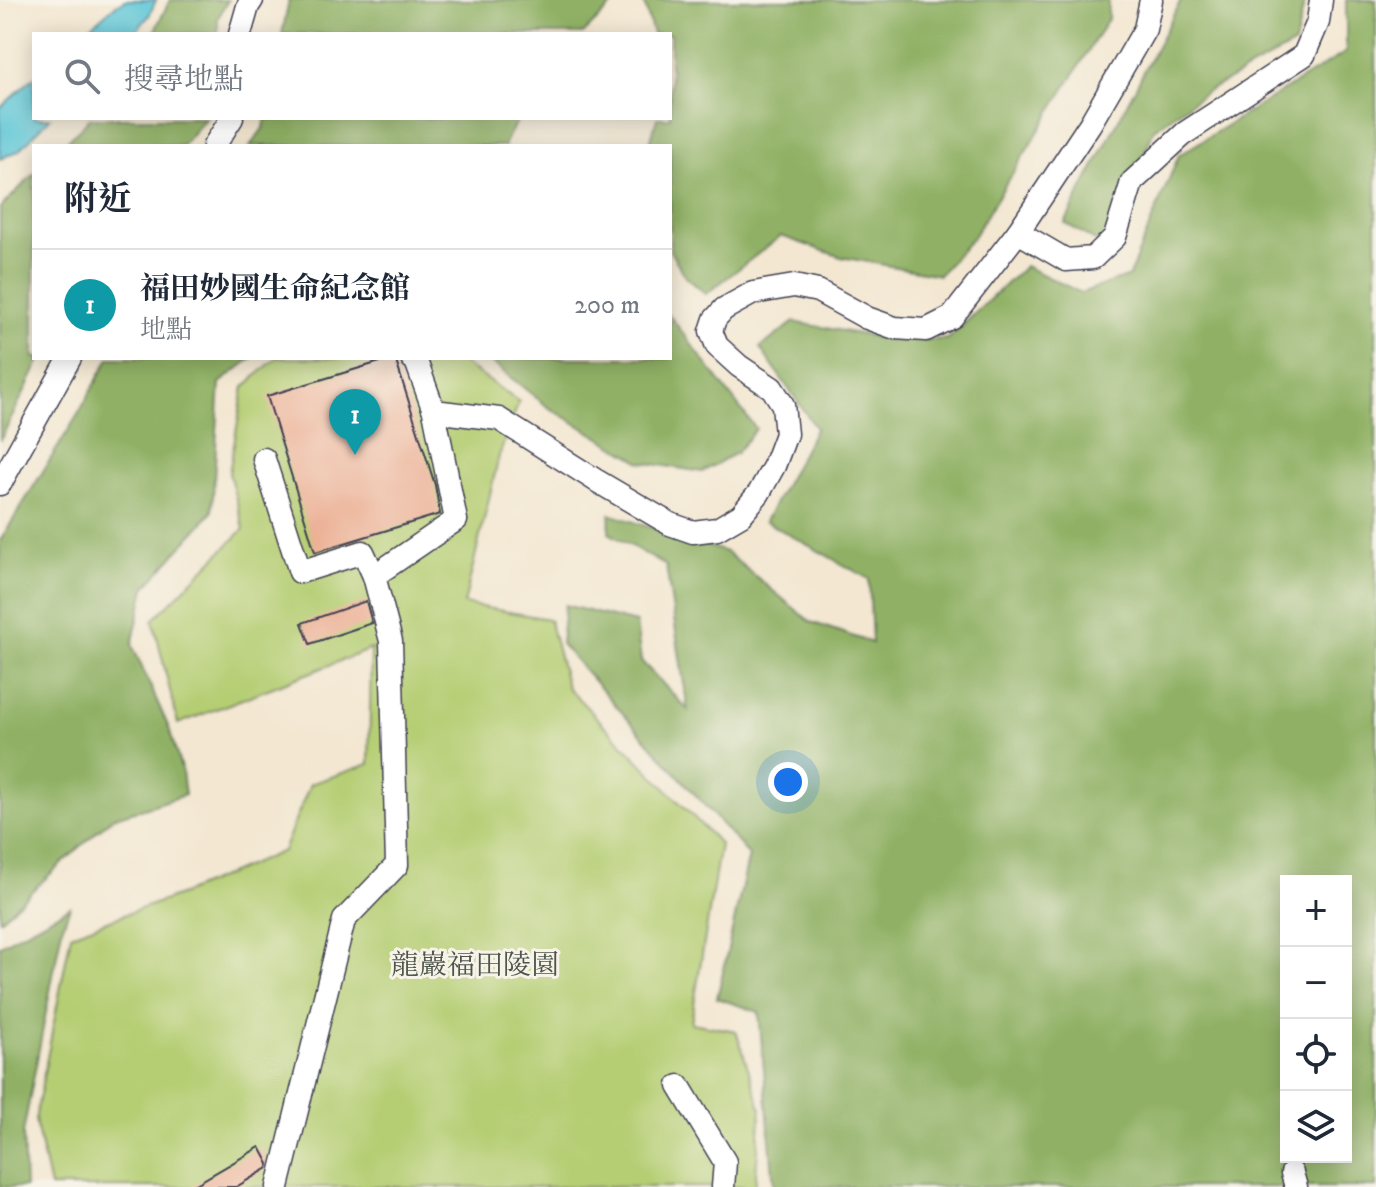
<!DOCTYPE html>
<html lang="zh-TW">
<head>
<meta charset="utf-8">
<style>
  :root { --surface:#fff; --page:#f6f6f7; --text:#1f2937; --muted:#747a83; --line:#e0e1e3; --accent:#c8321e }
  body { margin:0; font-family:"IM FELL DW Pica","Noto Serif TC",serif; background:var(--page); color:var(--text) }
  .controls { position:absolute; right:24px; bottom:24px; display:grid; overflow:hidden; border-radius:0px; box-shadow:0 4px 20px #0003 }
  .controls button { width:72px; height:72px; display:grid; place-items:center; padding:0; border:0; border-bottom:2px solid var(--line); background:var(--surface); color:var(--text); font:40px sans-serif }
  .you { position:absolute; left:788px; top:782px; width:28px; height:28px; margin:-20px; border:6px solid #fff; border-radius:50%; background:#1a73e8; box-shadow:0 0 0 12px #1a73e833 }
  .badge { display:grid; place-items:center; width:52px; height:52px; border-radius:50%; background:var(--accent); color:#fff; font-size:26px; font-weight:700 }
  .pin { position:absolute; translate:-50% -66px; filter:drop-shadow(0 2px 4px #0008) }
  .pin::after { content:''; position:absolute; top:42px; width:28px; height:24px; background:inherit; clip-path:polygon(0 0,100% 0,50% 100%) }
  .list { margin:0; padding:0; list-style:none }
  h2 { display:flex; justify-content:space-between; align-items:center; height:104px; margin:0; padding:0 32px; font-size:34px }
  h2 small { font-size:26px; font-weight:400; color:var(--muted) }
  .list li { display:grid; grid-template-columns:52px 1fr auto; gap:24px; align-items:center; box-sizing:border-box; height:112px; padding:0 32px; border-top:2px solid var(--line) }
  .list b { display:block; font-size:30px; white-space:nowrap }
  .list p { margin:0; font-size:26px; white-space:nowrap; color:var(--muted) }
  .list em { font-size:26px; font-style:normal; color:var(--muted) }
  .icon { flex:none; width:44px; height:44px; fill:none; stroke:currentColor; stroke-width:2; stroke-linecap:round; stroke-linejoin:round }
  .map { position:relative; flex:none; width:1376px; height:1187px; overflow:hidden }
  .search { position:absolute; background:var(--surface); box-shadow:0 4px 20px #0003; left:32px; top:32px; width:640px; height:88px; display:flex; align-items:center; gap:20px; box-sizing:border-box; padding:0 28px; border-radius:0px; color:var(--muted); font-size:30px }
  .panel { position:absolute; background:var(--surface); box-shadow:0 4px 20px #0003; left:32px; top:144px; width:640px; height:216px; border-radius:0px }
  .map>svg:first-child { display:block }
  .green { fill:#b5ce73; stroke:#6c7857; stroke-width:2 }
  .forest { fill:#90b165; stroke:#596a50; stroke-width:2; fill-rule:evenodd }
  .water { fill:#5cc6d7; stroke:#3f7489; stroke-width:2 }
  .building { fill:#ecae93 }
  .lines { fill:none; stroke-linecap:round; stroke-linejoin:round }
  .minor-casing { stroke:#414052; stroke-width:25 }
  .minor { stroke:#fff; stroke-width:22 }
  .labels { text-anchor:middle; stroke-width:6; stroke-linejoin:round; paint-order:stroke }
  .park-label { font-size:28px; fill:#4e564c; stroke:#f7f3e8 }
</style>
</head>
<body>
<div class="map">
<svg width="1376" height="1187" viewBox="0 0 1376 1187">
  <rect width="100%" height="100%" fill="#f7f3e8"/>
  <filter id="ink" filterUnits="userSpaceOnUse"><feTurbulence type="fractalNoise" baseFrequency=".0125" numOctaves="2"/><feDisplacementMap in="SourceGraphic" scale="16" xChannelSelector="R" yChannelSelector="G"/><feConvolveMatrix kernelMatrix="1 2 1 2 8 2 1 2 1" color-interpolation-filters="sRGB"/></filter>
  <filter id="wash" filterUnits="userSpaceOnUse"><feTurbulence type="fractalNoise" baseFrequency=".006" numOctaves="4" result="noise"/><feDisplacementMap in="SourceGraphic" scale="32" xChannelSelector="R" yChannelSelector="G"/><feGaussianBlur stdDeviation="1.8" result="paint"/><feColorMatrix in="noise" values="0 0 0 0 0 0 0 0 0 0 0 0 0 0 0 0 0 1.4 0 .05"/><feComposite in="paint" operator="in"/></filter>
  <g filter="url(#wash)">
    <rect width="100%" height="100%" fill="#f3e7d1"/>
    <!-- green -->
    <path class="green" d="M 276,358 L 456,358 L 519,402 L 499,456 L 464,604 L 549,619 L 567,687 L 720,844 L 691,1023 L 736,1031 L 761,1108 L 755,1187 L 50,1187 L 35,1120 L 71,934 L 182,894 L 283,851 L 310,784 L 369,764 L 371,649 L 178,724 L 153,620 L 244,529 L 229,473 L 244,387 Z"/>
    <!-- forest -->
    <g class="forest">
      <path d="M 170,0 L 228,0 L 218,18 L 218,34 L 153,34 Z"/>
      <path d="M 289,0 L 618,0 L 583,34 L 282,34 Z"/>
      <path d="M 643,0 L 1108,0 L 1108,19 L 973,237 L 939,275 L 841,257 L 781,236 L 706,294 L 686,277 L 670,251 L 670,146 L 649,146 L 657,118 L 670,118 L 670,34 L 653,34 Z"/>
      <path d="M 1181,0 L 1305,0 L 1295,44 L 1208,91 L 1154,129 L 1109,249 L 1065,223 Z"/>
      <path d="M 1346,0 L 1376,0 L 1376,1187 L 774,1187 L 759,1012 L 717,998 L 749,855 L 561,644 L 565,605 L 636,623 L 641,661 L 688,710 L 666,566 L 609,533 L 610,514 L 726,552 L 811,622 L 872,643 L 869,579 L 765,521 L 816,428 L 760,348 L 794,322 L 897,341 L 948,339 L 1025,266 L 1081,293 L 1129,276 L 1179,155 L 1346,52 ZM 1286,881 L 1346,881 L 1346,1157 L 1286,1157 Z"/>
      <path d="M 90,118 L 206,118 L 182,146 L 62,146 Z"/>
      <path d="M 266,118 L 518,118 L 505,143 L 505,146 L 250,146 L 264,127 Z"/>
      <path d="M 34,174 L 34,358 L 41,358 L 0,441 L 0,208 Z"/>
      <path d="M 670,316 L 756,429 L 736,453 L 702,472 L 641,462 L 548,407 L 486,358 L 670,358 Z"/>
      <path d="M 109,358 L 252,358 L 220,383 L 212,512 L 145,588 L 132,645 L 169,728 L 182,772 L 185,795 L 112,818 L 0,920 L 0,541 L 79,413 Z"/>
      <path d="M 70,907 L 62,928 L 23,1133 L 25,1187 L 0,1187 L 0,945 Z"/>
    </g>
    <!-- water -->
    <g class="water">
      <path d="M 125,0 L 156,0 L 149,16 L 134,34 L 82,34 L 113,7 Z"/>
      <path d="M 34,77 L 34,118 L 50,118 L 20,150 L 0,159 L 0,108 Z"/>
    </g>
    <g id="blocks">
      <!-- building -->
      <g class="building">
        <path d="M 393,358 L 395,358 L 435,485 L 440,514 L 315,552 L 267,396 Z"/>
        <path d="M 366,601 L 372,623 L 310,644 L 302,623 Z"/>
        <path d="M 260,1147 L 269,1164 L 268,1168 L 236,1187 L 191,1187 Z"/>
      </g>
    </g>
  </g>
  <g filter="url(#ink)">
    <use href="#blocks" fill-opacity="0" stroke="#414052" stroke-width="2"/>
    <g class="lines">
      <!-- minor casing -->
      <g class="minor-casing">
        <g id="minor">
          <path d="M 240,34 L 248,6 L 252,0"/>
          <path d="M 214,146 L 232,118"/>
          <path d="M 1018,232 L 1066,260 L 1093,258 L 1115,237 L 1132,182 L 1185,133 L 1304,55 L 1318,22 L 1321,0"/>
          <path d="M 434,411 L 499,419 L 597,481 L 670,524 L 693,532 L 717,529 L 741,515 L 759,493 L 774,466 L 786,434 L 783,405 L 772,388 L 739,366 L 717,346 L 711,331 L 715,319 L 724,309 L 753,293 L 794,286 L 818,291 L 867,318 L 895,328 L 926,330 L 952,317 L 1018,232 L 1090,124 L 1145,29 L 1151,0"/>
          <path d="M 264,459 L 300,572 L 363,552 L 374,576"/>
          <path d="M 0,484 L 70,358"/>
          <path d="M 679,1086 L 725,1162 L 723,1187"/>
          <path d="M 1292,1173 L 1296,1187"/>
          <path d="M 278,1187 L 344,920 L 397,865 L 391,641 L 374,576 L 456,520 L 434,411 L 416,361 L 412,358"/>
        </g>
      </g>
      <!-- minor -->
      <use href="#minor" class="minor"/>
    </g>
  </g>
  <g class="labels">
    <!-- park labels -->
    <g class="park-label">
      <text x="475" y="974">龍巖福田陵園</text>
    </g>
  </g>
</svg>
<div class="controls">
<button>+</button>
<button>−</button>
<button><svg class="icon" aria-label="locate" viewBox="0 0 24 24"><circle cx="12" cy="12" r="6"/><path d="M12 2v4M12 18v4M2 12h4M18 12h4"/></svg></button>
<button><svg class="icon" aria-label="layers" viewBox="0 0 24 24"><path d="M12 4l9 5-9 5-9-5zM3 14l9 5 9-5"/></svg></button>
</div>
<div class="you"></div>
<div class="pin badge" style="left:355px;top:455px;background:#0f9aa8">1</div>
<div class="search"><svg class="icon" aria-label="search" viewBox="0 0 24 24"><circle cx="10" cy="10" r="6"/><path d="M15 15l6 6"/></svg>搜尋地點</div>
<section class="panel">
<h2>附近<small></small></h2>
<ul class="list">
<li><span class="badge" style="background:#0f9aa8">1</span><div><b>福田妙國生命紀念館</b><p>地點</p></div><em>200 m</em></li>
</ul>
</section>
</div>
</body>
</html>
